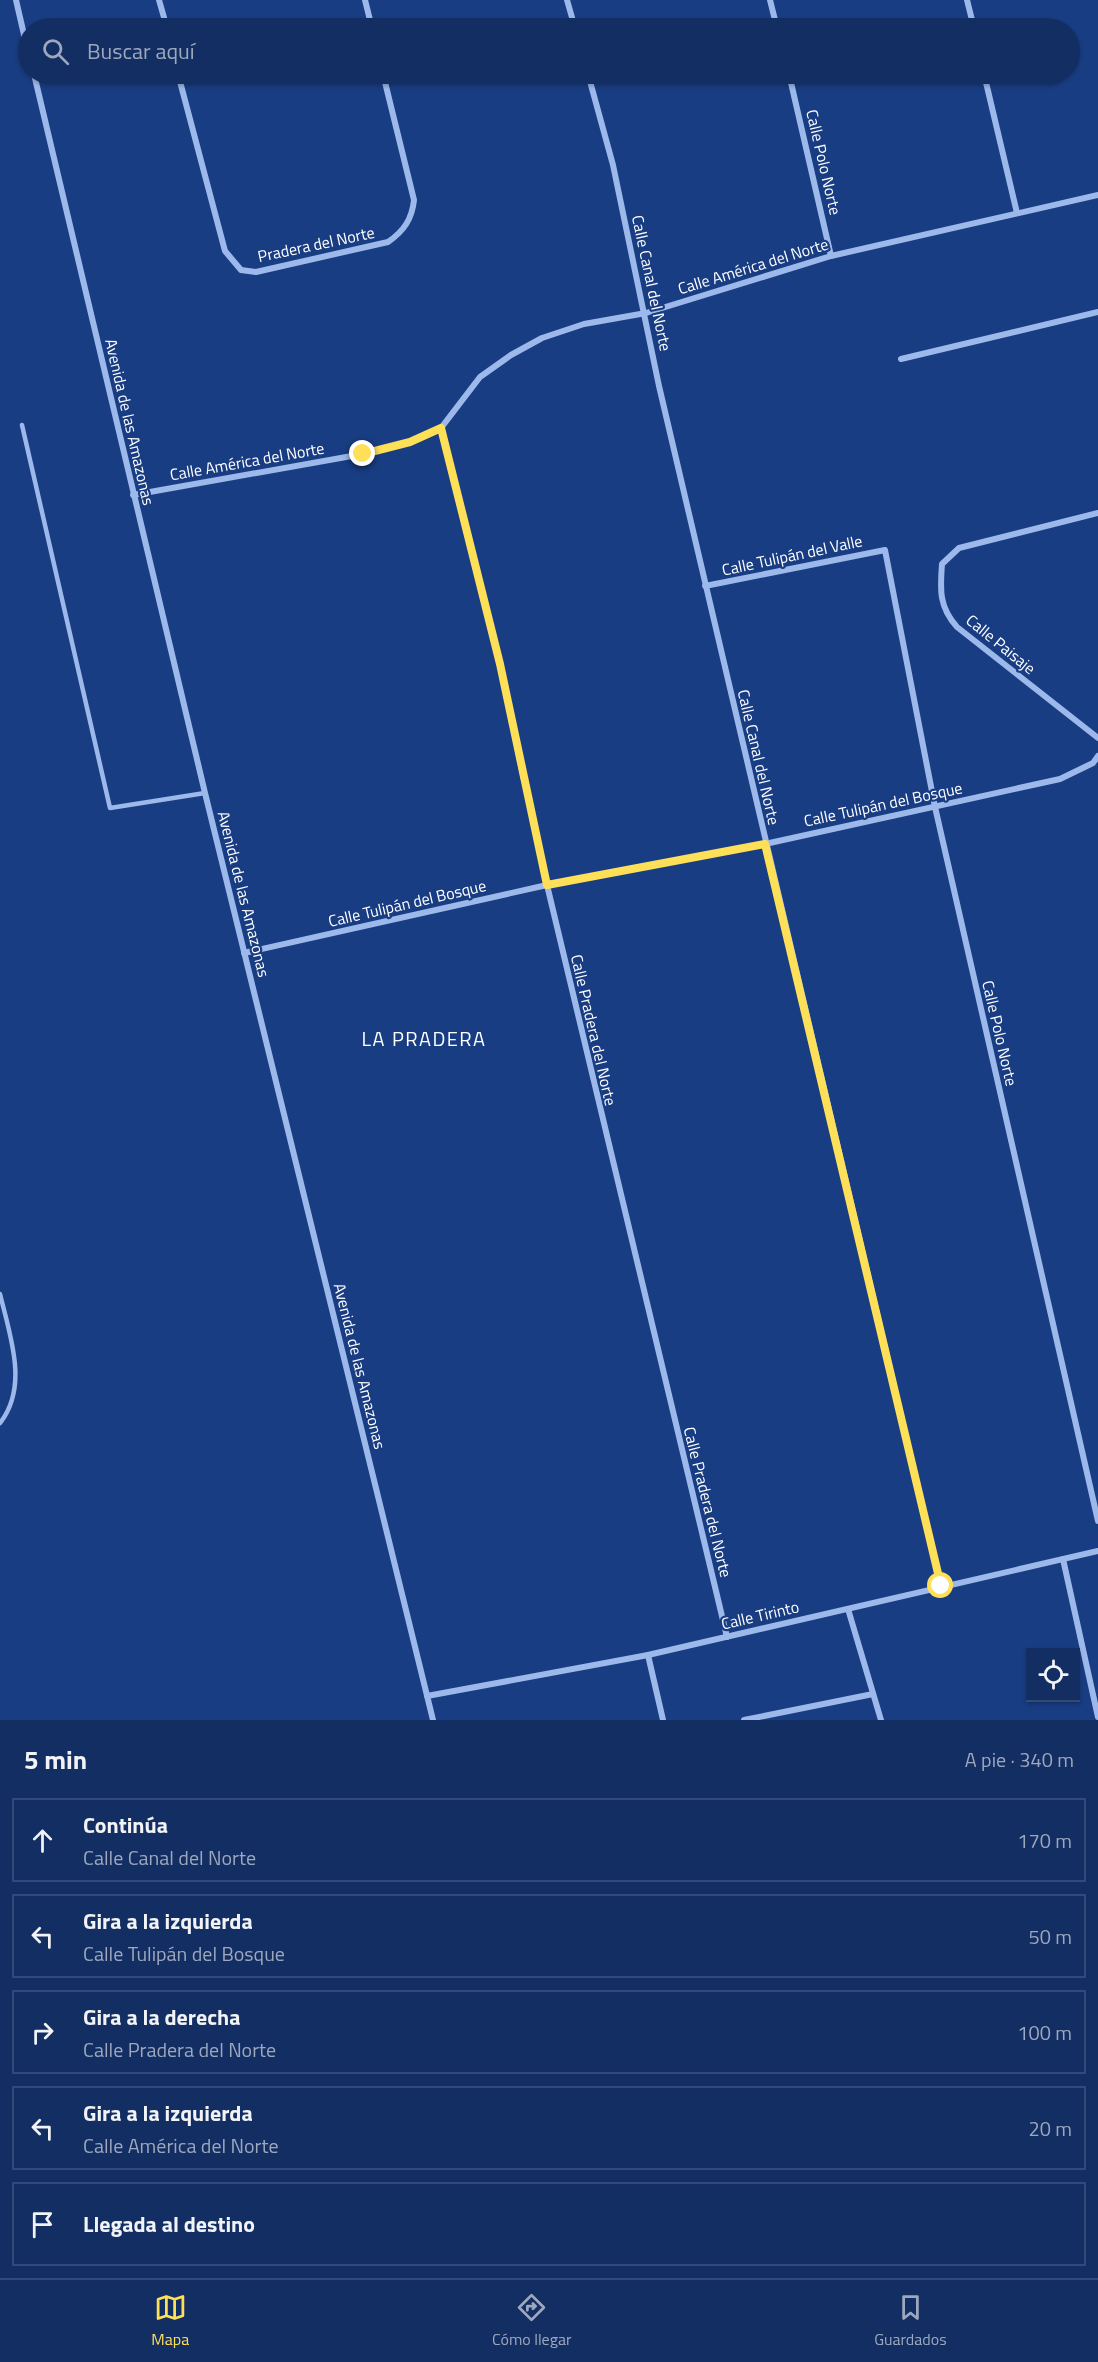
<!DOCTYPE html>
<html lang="es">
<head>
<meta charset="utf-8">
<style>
  :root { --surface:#132e62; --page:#203a6b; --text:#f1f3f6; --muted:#9da8be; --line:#324a77; --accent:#fedf58 }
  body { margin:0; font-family:"Titillium Web",sans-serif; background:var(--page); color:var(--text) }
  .controls { position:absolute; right:18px; bottom:18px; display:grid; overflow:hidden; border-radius:0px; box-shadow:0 2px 4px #0004 }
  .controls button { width:54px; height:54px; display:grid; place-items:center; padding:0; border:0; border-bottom:2px solid var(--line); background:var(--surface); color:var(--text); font:30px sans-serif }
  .stop { position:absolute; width:18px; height:18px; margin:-14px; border:4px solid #fedf58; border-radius:50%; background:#fff }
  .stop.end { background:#fedf58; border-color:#fff; box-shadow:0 2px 6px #0008 }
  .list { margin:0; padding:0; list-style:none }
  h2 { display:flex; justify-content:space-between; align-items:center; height:78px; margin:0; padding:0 24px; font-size:26px }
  h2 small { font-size:20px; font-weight:400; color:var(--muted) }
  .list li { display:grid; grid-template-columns:39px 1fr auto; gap:18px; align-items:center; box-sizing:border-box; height:84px; margin:0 12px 12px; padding:0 12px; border:2px solid var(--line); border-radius:0px }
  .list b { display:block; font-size:22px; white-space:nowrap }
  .list p { margin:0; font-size:20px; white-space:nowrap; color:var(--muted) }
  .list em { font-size:20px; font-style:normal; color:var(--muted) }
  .icon { flex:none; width:33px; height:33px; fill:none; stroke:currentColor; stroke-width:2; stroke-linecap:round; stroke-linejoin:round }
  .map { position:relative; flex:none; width:1098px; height:1720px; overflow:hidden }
  .search { position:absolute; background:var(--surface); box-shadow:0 2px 4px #0004; left:18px; right:18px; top:18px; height:66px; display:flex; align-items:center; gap:15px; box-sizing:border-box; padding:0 21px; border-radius:33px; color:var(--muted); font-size:22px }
  .sheet { height:558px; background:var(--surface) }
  nav { display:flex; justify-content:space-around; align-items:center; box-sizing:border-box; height:84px; border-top:2px solid var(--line); background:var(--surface); font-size:16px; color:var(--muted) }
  nav a { display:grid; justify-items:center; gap:3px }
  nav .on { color:var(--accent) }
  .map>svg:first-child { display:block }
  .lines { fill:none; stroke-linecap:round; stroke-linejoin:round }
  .path { stroke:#9db9eb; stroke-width:4; stroke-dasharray:3 4.5; stroke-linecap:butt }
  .lane { stroke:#9db9eb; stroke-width:4.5 }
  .street { stroke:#9db9eb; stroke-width:6 }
  .route { stroke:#fedf58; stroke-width:8 }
  .labels { text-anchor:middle; stroke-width:4.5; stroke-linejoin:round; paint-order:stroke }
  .street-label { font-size:16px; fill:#fff; stroke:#193d83 }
  .quarter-label { font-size:20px; letter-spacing:1.5px; fill:#fff; stroke:#193d83 }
</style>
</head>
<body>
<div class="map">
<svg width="1098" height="1720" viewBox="0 0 1098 1720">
  <rect width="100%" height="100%" fill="#193d83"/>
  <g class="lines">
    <!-- path -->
    <path class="path" d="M 527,795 L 543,867"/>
    <!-- lane -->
    <g class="lane">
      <path d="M 22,425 L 110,808 L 205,793"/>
      <path d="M 0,1294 C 10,1336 29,1386 0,1423"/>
    </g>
    <!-- street -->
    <g class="street">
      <path d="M 16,0 L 28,52"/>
      <path d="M 159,0 L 167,28"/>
      <path d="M 365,0 L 372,28"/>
      <path d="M 567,0 L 575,28"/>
      <path d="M 770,0 L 777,28"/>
      <path d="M 967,0 L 974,28"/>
      <path d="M 34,74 L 205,793 L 433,1720"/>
      <path d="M 178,74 L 225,251 L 241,270 L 256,272 L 388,242 C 404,231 412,219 414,200 L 383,74"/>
      <path d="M 588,74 L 613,165 L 659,386 L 941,1586"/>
      <path d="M 789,74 L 831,256"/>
      <path d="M 984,74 L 1017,213"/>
      <path d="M 901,359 L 1098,312"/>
      <path d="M 441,428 L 500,664 L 524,780"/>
      <path d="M 133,495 L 363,454 L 410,442 L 441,428 L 480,377 L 511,355 L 542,338 L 584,324 L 646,313 L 831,256 L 1098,195"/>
      <path d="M 1098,513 L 959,548 L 942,564 C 940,590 939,607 957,627 L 1098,738"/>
      <path d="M 705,586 L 885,550 L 935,807 L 1098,1521"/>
      <path d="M 547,885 L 727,1637"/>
      <path d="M 244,953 L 547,885 L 765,844 L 1060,779 L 1093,763 L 1098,756"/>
      <path d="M 1063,1559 L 1098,1717"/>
      <path d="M 848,1609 L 881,1720"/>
      <path d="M 648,1655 L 663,1720"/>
      <path d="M 427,1696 L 648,1655 L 1098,1551"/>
      <path d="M 744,1720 L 873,1694"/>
    </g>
  </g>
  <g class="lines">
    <!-- route -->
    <path class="route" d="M 363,454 L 410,442 L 441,428 L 500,664 L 547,885 L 765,844 L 941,1586"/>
  </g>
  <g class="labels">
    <!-- street labels -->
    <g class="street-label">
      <text transform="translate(824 162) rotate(77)" y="6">Calle Polo Norte</text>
      <text transform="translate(316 244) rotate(-12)" y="6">Pradera del Norte</text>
      <text transform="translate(753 266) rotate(-17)" y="6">Calle América del Norte</text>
      <text transform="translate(652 283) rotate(78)" y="6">Calle Canal del Norte</text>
      <text transform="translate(130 422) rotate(77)" y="6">Avenida de las Amazonas</text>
      <text transform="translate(247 461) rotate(-10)" y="6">Calle América del Norte</text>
      <text transform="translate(792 555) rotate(-12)" y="6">Calle Tulipán del Valle</text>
      <text transform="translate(1001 644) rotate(39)" y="6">Calle Paisaje</text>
      <text transform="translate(759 757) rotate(77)" y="6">Calle Canal del Norte</text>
      <text transform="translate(883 804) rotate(-12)" y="6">Calle Tulipán del Bosque</text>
      <text transform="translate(244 894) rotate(76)" y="6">Avenida de las Amazonas</text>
      <text transform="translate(407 903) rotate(-13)" y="6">Calle Tulipán del Bosque</text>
      <text transform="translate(594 1030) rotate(77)" y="6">Calle Pradera del Norte</text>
      <text transform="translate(1000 1033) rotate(77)" y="6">Calle Polo Norte</text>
      <text transform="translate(360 1366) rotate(76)" y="6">Avenida de las Amazonas</text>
      <text transform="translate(708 1502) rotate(76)" y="6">Calle Pradera del Norte</text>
      <text transform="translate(760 1615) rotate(-13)" y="6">Calle Tirinto</text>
    </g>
    <!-- quarter labels -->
    <g class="quarter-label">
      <text x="424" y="1046">LA PRADERA</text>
    </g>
  </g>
</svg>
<div class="controls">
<button><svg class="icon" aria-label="locate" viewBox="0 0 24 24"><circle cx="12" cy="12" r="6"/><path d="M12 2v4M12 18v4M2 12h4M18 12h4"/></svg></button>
</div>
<div class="stop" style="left:941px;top:1586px"></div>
<div class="stop end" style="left:363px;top:454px"></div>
<div class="search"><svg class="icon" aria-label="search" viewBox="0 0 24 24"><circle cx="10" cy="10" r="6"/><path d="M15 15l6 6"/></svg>Buscar aquí</div>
</div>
<section class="sheet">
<h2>5 min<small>A pie · 340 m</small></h2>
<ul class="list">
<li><svg class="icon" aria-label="ahead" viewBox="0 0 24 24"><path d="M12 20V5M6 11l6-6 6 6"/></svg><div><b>Continúa</b><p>Calle Canal del Norte</p></div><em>170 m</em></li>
<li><svg class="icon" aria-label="left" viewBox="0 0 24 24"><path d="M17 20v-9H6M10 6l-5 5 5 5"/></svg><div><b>Gira a la izquierda</b><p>Calle Tulipán del Bosque</p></div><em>50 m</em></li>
<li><svg class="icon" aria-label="right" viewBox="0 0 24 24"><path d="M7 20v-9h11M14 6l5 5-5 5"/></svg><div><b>Gira a la derecha</b><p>Calle Pradera del Norte</p></div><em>100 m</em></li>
<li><svg class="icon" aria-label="left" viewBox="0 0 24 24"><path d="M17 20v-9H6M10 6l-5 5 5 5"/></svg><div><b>Gira a la izquierda</b><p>Calle América del Norte</p></div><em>20 m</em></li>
<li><svg class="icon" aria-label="arrive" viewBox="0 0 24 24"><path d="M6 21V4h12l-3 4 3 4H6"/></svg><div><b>Llegada al destino</b></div></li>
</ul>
</section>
<nav>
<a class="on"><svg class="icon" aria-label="map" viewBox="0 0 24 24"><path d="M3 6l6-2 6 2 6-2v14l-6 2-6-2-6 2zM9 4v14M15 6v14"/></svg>Mapa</a>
<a><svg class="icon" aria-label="directions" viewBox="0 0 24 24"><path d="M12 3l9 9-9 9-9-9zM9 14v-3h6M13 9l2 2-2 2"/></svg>Cómo llegar</a>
<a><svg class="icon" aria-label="saved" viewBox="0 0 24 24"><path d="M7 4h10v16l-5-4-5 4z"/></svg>Guardados</a>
</nav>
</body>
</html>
